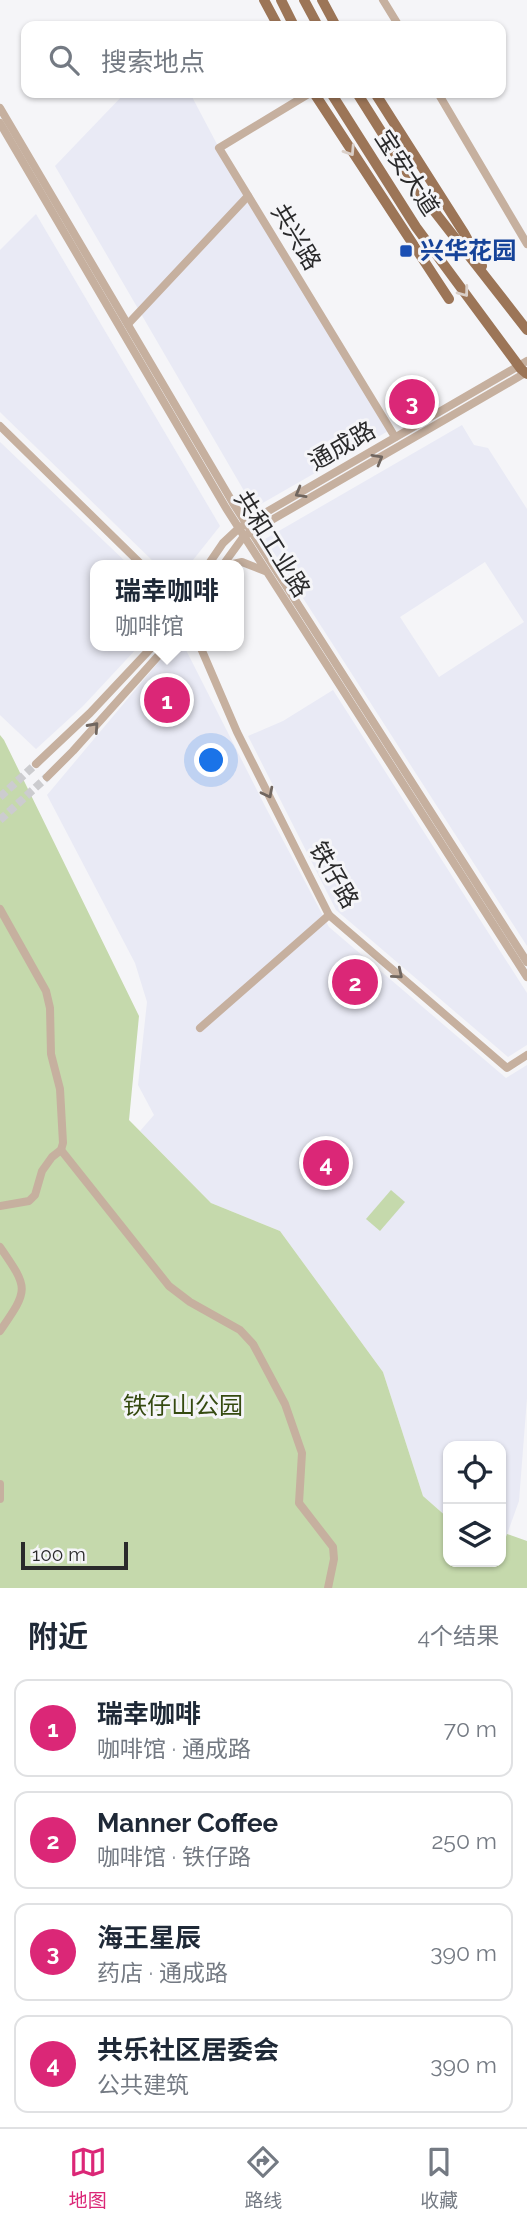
<!DOCTYPE html>
<html lang="zh">
<head>
<meta charset="utf-8">
<style>
  :root { --surface:#fff; --page:#f6f6f7; --text:#1f2937; --muted:#747a83; --line:#e0e1e3; --accent:#db2777 }
  body { margin:0; font-family:Raleway,"Noto Sans SC",sans-serif; background:var(--page); color:var(--text) }
  .controls { position:absolute; right:21px; bottom:21px; display:grid; overflow:hidden; border-radius:14px; box-shadow:0 2px 5px #0004 }
  .controls button { width:63px; height:63px; display:grid; place-items:center; padding:0; border:0; border-bottom:2px solid var(--line); background:var(--surface); color:var(--text); font:35px sans-serif }
  .scale { position:absolute; left:21px; bottom:18px; width:107px; box-sizing:border-box; padding-left:7px; border:4px solid #2a2a2b; border-top:0; font-size:19px; line-height:24px; white-space:nowrap; color:#2a2a2b; -webkit-text-stroke:5px #f5f5f8; paint-order:stroke }
  .you { position:absolute; left:212px; top:761px; width:24px; height:24px; margin:-18px; border:5px solid #fff; border-radius:50%; background:#1a73e8; box-shadow:0 0 0 10px #1a73e833 }
  .badge { display:grid; place-items:center; width:46px; height:46px; border-radius:50%; background:var(--accent); color:#fff; font-size:23px; font-weight:700 }
  .pin { position:absolute; translate:-50% -50%; border:4px solid #fff; box-shadow:0 2px 7px #0006 }
  .popup { position:absolute; left:90px; top:560px; width:154px; height:91px; box-sizing:border-box; display:grid; place-content:center; border-radius:14px; background:var(--surface); filter:drop-shadow(0 2px 5px #0005); font-size:23px; white-space:nowrap; color:var(--muted) }
  .popup b { font-size:26px; color:var(--text) }
  .popup::after { content:''; position:absolute; left:50%; top:100%; margin-left:-14px; border:14px solid transparent; border-top-color:var(--surface) }
  .list { margin:0; padding:0; list-style:none }
  h2 { display:flex; justify-content:space-between; align-items:center; height:91px; margin:0; padding:0 28px; font-size:30px }
  h2 small { font-size:23px; font-weight:400; color:var(--muted) }
  .list li { display:grid; grid-template-columns:46px 1fr auto; gap:21px; align-items:center; box-sizing:border-box; height:98px; margin:0 14px 14px; padding:0 14px; border:2px solid var(--line); border-radius:14px }
  .list b { display:block; font-size:26px; white-space:nowrap }
  .list p { margin:0; font-size:23px; white-space:nowrap; color:var(--muted) }
  .list em { font-size:23px; font-style:normal; color:var(--muted) }
  .icon { flex:none; width:38px; height:38px; fill:none; stroke:currentColor; stroke-width:2; stroke-linecap:round; stroke-linejoin:round }
  .map { position:relative; flex:none; width:527px; height:1588px; overflow:hidden }
  .search { position:absolute; background:var(--surface); box-shadow:0 2px 5px #0004; left:21px; right:21px; top:21px; height:77px; display:flex; align-items:center; gap:18px; box-sizing:border-box; padding:0 24px; border-radius:14px; color:var(--muted); font-size:26px }
  .sheet { height:539px; background:var(--surface) }
  nav { display:flex; justify-content:space-around; align-items:center; box-sizing:border-box; height:98px; border-top:2px solid var(--line); background:var(--surface); font-size:19px; color:var(--muted) }
  nav a { display:grid; justify-items:center; gap:4px }
  nav .on { color:var(--accent) }
  .map>svg:first-child { display:block }
  .built { fill:#e9eaf5; fill-rule:evenodd }
  .green { fill:#c5d9ac }
  .lines { fill:none; stroke-linecap:round; stroke-linejoin:round }
  .minor-tunnel { stroke:#cccccf; stroke-width:8; stroke-dasharray:8 4; stroke-linecap:butt }
  .minor { stroke:#c6b09f; stroke-width:8 }
  .major { stroke:#9c7557; stroke-width:10 }
  .oneway { stroke:#dacfc8 }
  .oneway2 { stroke:#70665f }
  .transit-dot { fill:#1a4fb4; stroke:#f5f5f8; stroke-width:2.5 }
  .labels { text-anchor:middle; stroke-width:6; stroke-linejoin:round; paint-order:stroke }
  .street-label { font-size:24px; fill:#2a2a2b; stroke:#f5f5f8 }
  .transit-label { font-size:24px; font-weight:bold; fill:#164399; stroke:#f5f5f8; text-anchor:start }
  .park-label { font-size:24px; fill:#354a10; stroke:#f5f5f8 }
</style>
</head>
<body>
<div class="map">
<svg width="527" height="1588" viewBox="0 0 527 1588">
  <rect width="100%" height="100%" fill="#f5f5f8"/>
  <!-- built -->
  <g class="built">
    <path d="M 125,93 L 190,93 L 219,148 L 390,430 L 254,508 L 55,166 Z"/>
    <path d="M 36,214 L 220,526 L 189,565 L 157,565 L 0,412 L 0,250 Z"/>
    <path d="M 462,425 L 474,445 L 488,448 L 527,509 L 527,946 L 265,539 ZM 485,562 L 524,622 L 439,677 L 400,617 Z"/>
    <path d="M 0,442 L 129,565 L 95,565 L 95,646 L 139,646 L 83,706 L 36,749 L 0,715 Z"/>
    <path d="M 172,646 L 184,646 L 266,808 L 329,927 L 506,1078 L 527,1065 L 527,1398 L 519,1501 L 501,1551 L 501,1446 L 448,1446 L 448,1518 L 423,1496 L 383,1372 L 280,1231 L 211,1203 L 140,1131 L 154,1115 L 138,1085 L 147,1002 L 135,963 L 47,795 Z"/>
    <path d="M 333,690 L 527,993 L 527,1045 L 508,1057 L 336,910 L 248,736 L 283,721 Z"/>
  </g>
  <!-- green -->
  <g class="green">
    <path d="M 0,735 L 4,740 L 139,1016 L 129,1120 L 211,1203 L 280,1231 L 383,1372 L 423,1496 L 448,1518 L 448,1562 L 501,1562 L 501,1551 L 507,1534 L 527,1541 L 527,1588 L 0,1588 Z"/>
    <path d="M 391,1190 L 405,1202 L 380,1231 L 366,1219 Z"/>
  </g>
  <g class="lines">
    <!-- minor-tunnel -->
    <g class="minor-tunnel">
      <path d="M 0,797 L 36,764"/>
      <path d="M 0,820 L 47,777"/>
    </g>
    <!-- minor -->
    <g class="minor">
      <path d="M 383,0 L 399,26"/>
      <path d="M 310,93 L 219,148 L 395,437"/>
      <path d="M 438,93 L 527,244"/>
      <path d="M 0,108 L 233,503 L 527,962"/>
      <path d="M 0,123 L 226,508 L 527,977"/>
      <path d="M 128,324 L 248,196"/>
      <path d="M 0,426 L 142,565"/>
      <path d="M 208,565 L 223,543 L 239,528 L 527,361"/>
      <path d="M 223,565 L 244,536 L 527,372"/>
      <path d="M 228,565 L 242,562 L 265,571"/>
      <path d="M 200,646 L 237,732 L 329,915 L 507,1068 L 527,1055"/>
      <path d="M 36,764 L 90,713 L 153,646"/>
      <path d="M 47,777 L 73,751 L 167,646"/>
      <path d="M 0,909 L 46,991 L 50,1008 L 51,1054 L 60,1089 L 63,1143 L 61,1150 L 52,1157 L 42,1171 L 35,1195 L 29,1201 L 0,1206"/>
      <path d="M 200,1028 L 329,915"/>
      <path d="M 61,1150 L 169,1286 L 190,1302 L 240,1330 L 253,1344 L 285,1404 L 302,1453 L 299,1503 L 333,1547 L 334,1559 L 328,1588"/>
      <path d="M 0,1247 C 29,1289 29,1289 0,1331"/>
      <path d="M 0,1484 L 0,1499"/>
    </g>
    <!-- major -->
    <g class="major">
      <path d="M 264,0 L 278,26"/>
      <path d="M 281,0 L 294,26"/>
      <path d="M 304,0 L 318,26"/>
      <path d="M 322,0 L 336,26"/>
      <path d="M 314,93 L 449,299"/>
      <path d="M 331,93 L 416,227 L 521,369 L 527,374"/>
      <path d="M 357,93 L 420,193 L 527,330"/>
      <path d="M 375,93 L 464,233 L 482,266"/>
    </g>
  </g>
  <!-- one-way arrows -->
  <defs><path id="oneway-chevron" d="M-2-3.5L2.5 0L-2 3.5" fill="none" stroke-width="1.6" stroke-linecap="round" stroke-linejoin="round" transform="scale(1.75)"/></defs>
  <g class="oneway">
    <use href="#oneway-chevron" transform="translate(350 151) rotate(57)"/>
    <use href="#oneway-chevron" transform="translate(464 292) rotate(53)"/>
  </g>
  <g class="oneway2">
    <use href="#oneway-chevron" transform="translate(378 459) rotate(-30)"/>
    <use href="#oneway-chevron" transform="translate(300 493) rotate(150)"/>
    <use href="#oneway-chevron" transform="translate(94 727) rotate(-48)"/>
    <use href="#oneway-chevron" transform="translate(268 793) rotate(63)"/>
    <use href="#oneway-chevron" transform="translate(398 974) rotate(40)"/>
  </g>
  <!-- markers -->
  <rect class="transit-dot" x="399" y="244" width="14" height="14" rx="3.5"/>
  <g class="labels">
    <!-- street labels -->
    <g class="street-label">
      <text transform="translate(407 173) rotate(57)" y="8">宝安大道</text>
      <text transform="translate(296 237) rotate(59)" y="8">共兴路</text>
      <text transform="translate(342 446) rotate(-30)" y="8">通成路</text>
      <text transform="translate(272 544) rotate(58)" y="8">共和工业路</text>
      <text transform="translate(334 875) rotate(60)" y="8">铁仔路</text>
    </g>
    <!-- transit labels -->
    <g class="transit-label">
      <text x="420" y="259">兴华花园</text>
    </g>
    <!-- park labels -->
    <g class="park-label">
      <text x="183" y="1414">铁仔山公园</text>
    </g>
  </g>
</svg>
<div class="controls">
<button><svg class="icon" aria-label="locate" viewBox="0 0 24 24"><circle cx="12" cy="12" r="6"/><path d="M12 2v4M12 18v4M2 12h4M18 12h4"/></svg></button>
<button><svg class="icon" aria-label="layers" viewBox="0 0 24 24"><path d="M12 4l9 5-9 5-9-5zM3 14l9 5 9-5"/></svg></button>
</div>
<div class="scale">100 m</div>
<div class="you"></div>
<div class="pin badge" style="left:167px;top:700px">1</div>
<div class="popup"><b>瑞幸咖啡</b>咖啡馆</div>
<div class="pin badge" style="left:355px;top:982px">2</div>
<div class="pin badge" style="left:412px;top:402px">3</div>
<div class="pin badge" style="left:326px;top:1163px">4</div>
<div class="search"><svg class="icon" aria-label="search" viewBox="0 0 24 24"><circle cx="10" cy="10" r="6"/><path d="M15 15l6 6"/></svg>搜索地点</div>
</div>
<section class="sheet">
<h2>附近<small>4个结果</small></h2>
<ul class="list">
<li><span class="badge">1</span><div><b>瑞幸咖啡</b><p>咖啡馆 · 通成路</p></div><em>70 m</em></li>
<li><span class="badge">2</span><div><b>Manner Coffee</b><p>咖啡馆 · 铁仔路</p></div><em>250 m</em></li>
<li><span class="badge">3</span><div><b>海王星辰</b><p>药店 · 通成路</p></div><em>390 m</em></li>
<li><span class="badge">4</span><div><b>共乐社区居委会</b><p>公共建筑</p></div><em>390 m</em></li>
</ul>
</section>
<nav>
<a class="on"><svg class="icon" aria-label="map" viewBox="0 0 24 24"><path d="M3 6l6-2 6 2 6-2v14l-6 2-6-2-6 2zM9 4v14M15 6v14"/></svg>地图</a>
<a><svg class="icon" aria-label="directions" viewBox="0 0 24 24"><path d="M12 3l9 9-9 9-9-9zM9 14v-3h6M13 9l2 2-2 2"/></svg>路线</a>
<a><svg class="icon" aria-label="saved" viewBox="0 0 24 24"><path d="M7 4h10v16l-5-4-5 4z"/></svg>收藏</a>
</nav>
</body>
</html>
